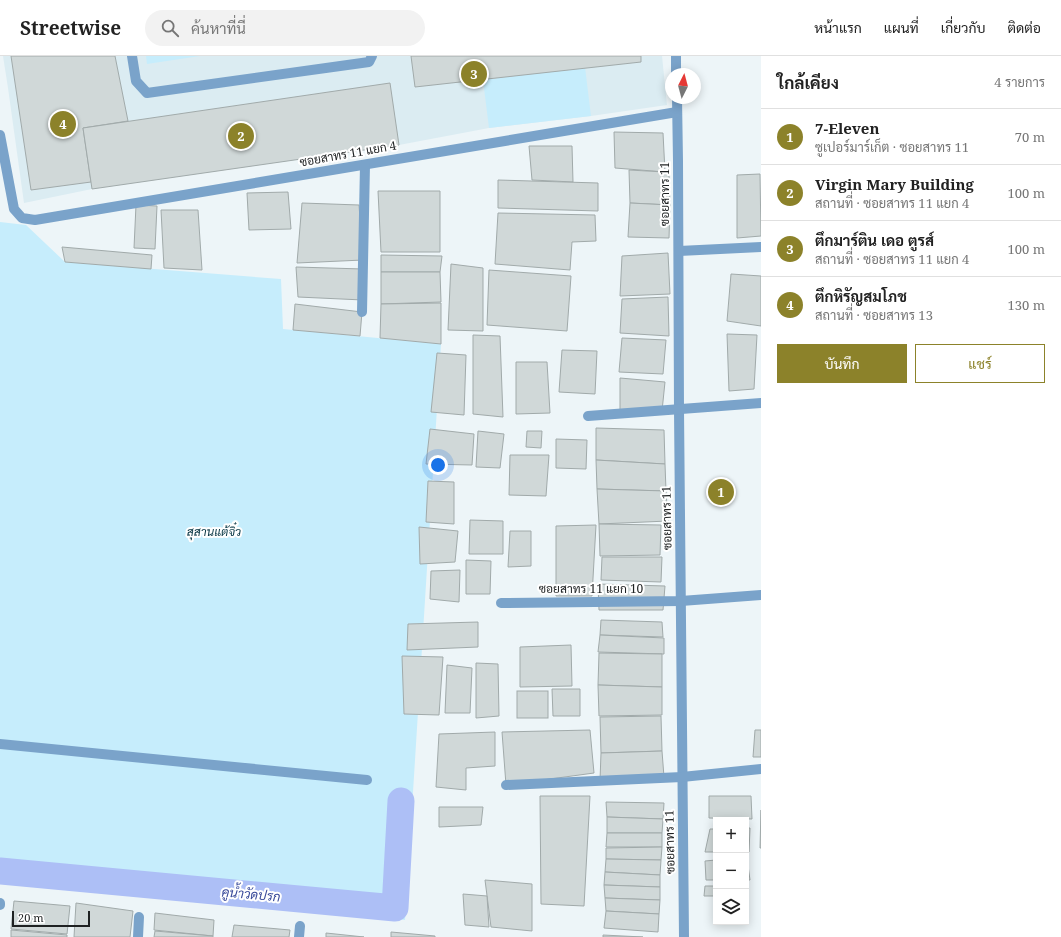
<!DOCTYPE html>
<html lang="th">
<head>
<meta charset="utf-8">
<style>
  :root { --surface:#fff; --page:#f2f2f2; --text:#222; --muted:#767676; --line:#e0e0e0; --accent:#8c822a }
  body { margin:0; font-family:"Noto Serif",Sarabun,serif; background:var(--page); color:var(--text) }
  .controls { position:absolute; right:12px; bottom:12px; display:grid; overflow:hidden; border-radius:0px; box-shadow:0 2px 10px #0003 }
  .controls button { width:36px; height:36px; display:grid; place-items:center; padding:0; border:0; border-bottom:1px solid var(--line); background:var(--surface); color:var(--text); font:20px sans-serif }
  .compass { position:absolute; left:665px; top:12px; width:36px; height:36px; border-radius:50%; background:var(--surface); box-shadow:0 2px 10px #0003; rotate:6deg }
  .scale { position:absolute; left:12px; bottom:10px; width:78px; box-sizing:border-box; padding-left:4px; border:2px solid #1e2122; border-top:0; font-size:11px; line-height:14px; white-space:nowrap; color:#1e2122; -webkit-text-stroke:3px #fff; paint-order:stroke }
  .you { position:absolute; left:438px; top:409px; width:14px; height:14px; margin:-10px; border:3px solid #fff; border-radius:50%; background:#1a73e8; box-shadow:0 0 0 6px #1a73e833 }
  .badge { display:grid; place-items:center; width:26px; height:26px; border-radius:50%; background:var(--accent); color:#fff; font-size:13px; font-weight:700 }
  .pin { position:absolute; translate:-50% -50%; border:2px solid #fff; box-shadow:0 1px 4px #0006 }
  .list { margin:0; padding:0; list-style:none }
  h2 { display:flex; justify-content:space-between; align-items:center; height:52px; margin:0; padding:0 16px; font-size:17px }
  h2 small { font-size:13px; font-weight:400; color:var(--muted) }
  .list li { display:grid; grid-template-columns:26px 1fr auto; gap:12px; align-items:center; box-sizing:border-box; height:56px; padding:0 16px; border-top:1px solid var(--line) }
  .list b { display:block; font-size:15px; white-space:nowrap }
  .list p { margin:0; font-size:13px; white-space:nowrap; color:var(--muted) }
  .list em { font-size:13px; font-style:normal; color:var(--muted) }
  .actions { display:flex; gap:8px; padding:12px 16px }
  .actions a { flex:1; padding:9px 0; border:1px solid var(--accent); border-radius:0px; text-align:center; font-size:14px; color:var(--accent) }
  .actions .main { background:var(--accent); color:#fff }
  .icon { flex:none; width:22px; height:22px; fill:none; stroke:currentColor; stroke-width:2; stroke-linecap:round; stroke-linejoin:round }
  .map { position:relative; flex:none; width:761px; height:881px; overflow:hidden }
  header { display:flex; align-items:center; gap:24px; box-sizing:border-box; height:56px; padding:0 20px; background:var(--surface); border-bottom:1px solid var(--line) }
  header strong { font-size:19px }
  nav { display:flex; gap:22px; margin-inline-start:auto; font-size:14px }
  .search { width:280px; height:36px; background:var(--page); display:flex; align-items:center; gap:10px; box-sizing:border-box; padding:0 14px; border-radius:22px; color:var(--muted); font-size:15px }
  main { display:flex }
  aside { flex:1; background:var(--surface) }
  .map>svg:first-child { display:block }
  .built { fill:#dbecf2 }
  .green { fill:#c6edfc }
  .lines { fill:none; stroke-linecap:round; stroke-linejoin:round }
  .canal { stroke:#adbff6; stroke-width:27 }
  .building { fill:#d0d8d8; stroke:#a1aaaa }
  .minor { stroke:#7aa3ca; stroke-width:10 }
  .labels { text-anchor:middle; stroke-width:4; stroke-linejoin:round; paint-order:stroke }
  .street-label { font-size:12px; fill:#1e2122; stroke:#fff }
  .park-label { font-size:12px; font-style:italic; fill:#073543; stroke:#fff }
  .water-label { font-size:13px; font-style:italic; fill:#394a9a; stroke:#fff }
</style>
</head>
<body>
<header>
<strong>Streetwise</strong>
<div class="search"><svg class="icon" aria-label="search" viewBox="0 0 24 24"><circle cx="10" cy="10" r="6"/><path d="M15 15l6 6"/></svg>ค้นหาที่นี่</div>
<nav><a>หน้าแรก</a><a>แผนที่</a><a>เกี่ยวกับ</a><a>ติดต่อ</a></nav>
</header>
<main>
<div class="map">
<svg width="761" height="881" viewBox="0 0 761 881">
  <rect width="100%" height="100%" fill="#edf5f8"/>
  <!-- built -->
  <path class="built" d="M 3,0 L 662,0 L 667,49 L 591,60 L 489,72 L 399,89 L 92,133 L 24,147 L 8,32 Z"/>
  <!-- green -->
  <g class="green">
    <path d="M 146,0 L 200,0 L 147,8 Z"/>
    <path d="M 585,11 L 591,60 L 489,72 L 483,24 Z"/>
    <path d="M 0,166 L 26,169 L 65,206 L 281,223 L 283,273 L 441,288 L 405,864 L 0,826 Z"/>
  </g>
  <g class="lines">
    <!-- canal -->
    <path class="canal" d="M 0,815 L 395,852 L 401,745"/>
  </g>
  <!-- building -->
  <g class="building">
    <path d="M 11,0 L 115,0 L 128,65 L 83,72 L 91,126 L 31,134 Z"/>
    <path d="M 411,0 L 641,0 L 641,6 L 415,31 Z"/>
    <path d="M 390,27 L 399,89 L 92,133 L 83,72 Z"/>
    <path d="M 614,76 L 663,77 L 665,116 L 615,112 Z"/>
    <path d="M 529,90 L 572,90 L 573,126 L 532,124 Z"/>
    <path d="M 629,114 L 665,116 L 669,119 L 670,149 L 630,147 Z"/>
    <path d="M 760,118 L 761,180 L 737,182 L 737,119 Z"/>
    <path d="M 498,124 L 598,127 L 598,155 L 498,152 Z"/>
    <path d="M 378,135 L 440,135 L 440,196 L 381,196 Z"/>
    <path d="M 288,136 L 291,173 L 249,174 L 247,137 Z"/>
    <path d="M 302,147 L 359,149 L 363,204 L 297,207 Z"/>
    <path d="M 630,147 L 670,149 L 669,182 L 628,181 Z"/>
    <path d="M 136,149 L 157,150 L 155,193 L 134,192 Z"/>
    <path d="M 161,154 L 198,154 L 202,214 L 164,212 Z"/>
    <path d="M 498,157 L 595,159 L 596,185 L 572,186 L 570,214 L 495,208 Z"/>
    <path d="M 62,191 L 152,199 L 151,213 L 65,206 Z"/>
    <path d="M 668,197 L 670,238 L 620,240 L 622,200 Z"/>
    <path d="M 381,199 L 442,200 L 440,216 L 381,216 Z"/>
    <path d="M 451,208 L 483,212 L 483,275 L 448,274 Z"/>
    <path d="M 296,211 L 363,213 L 363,244 L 298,241 Z"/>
    <path d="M 489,214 L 571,220 L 567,275 L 487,269 Z"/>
    <path d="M 381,216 L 440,216 L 441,246 L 381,248 Z"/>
    <path d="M 731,218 L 761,220 L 761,270 L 727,265 Z"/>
    <path d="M 668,241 L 669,280 L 620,277 L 622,243 Z"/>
    <path d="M 441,247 L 441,288 L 380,282 L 381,248 Z"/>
    <path d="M 295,248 L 362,256 L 360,280 L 293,274 Z"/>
    <path d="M 727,278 L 757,279 L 754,333 L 729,335 Z"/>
    <path d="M 473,279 L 500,280 L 503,361 L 473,358 Z"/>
    <path d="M 622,282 L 666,284 L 663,318 L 619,316 Z"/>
    <path d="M 562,294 L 597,295 L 595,338 L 559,336 Z"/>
    <path d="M 437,297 L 466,299 L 464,359 L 431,356 Z"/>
    <path d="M 516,306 L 547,306 L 550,357 L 516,358 Z"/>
    <path d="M 620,322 L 665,326 L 662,355 L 620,358 Z"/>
    <path d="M 596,372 L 664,374 L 665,408 L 596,404 Z"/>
    <path d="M 430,373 L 474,378 L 472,409 L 426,408 Z"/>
    <path d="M 478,375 L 504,378 L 500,412 L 476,411 Z"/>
    <path d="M 527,375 L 542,375 L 541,392 L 526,391 Z"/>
    <path d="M 556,383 L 587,384 L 586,413 L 556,412 Z"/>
    <path d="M 510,399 L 549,399 L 546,440 L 509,439 Z"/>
    <path d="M 596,404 L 665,408 L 666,435 L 597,433 Z"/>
    <path d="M 428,425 L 454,426 L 454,468 L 426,466 Z"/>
    <path d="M 597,433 L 666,435 L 668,465 L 599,468 Z"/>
    <path d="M 470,464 L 503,465 L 503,498 L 469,498 Z"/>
    <path d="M 599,468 L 661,469 L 660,499 L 600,500 Z"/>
    <path d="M 596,469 L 592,540 L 556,540 L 556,470 Z"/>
    <path d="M 419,471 L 458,475 L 455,506 L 420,508 Z"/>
    <path d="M 510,475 L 531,475 L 531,510 L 508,511 Z"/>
    <path d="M 602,501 L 662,501 L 661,526 L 601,524 Z"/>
    <path d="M 466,504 L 491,505 L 490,538 L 466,538 Z"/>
    <path d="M 460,514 L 459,546 L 430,543 L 431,515 Z"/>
    <path d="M 598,528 L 665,530 L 663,554 L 599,554 Z"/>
    <path d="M 601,564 L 662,566 L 663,581 L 600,579 Z"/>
    <path d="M 478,566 L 478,591 L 407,594 L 408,568 Z"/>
    <path d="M 600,579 L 664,582 L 664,598 L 598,596 Z"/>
    <path d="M 571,589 L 572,630 L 520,631 L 520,591 Z"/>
    <path d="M 599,597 L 662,598 L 662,631 L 598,629 Z"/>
    <path d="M 402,600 L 443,601 L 439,659 L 404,658 Z"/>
    <path d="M 476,607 L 498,608 L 499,660 L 476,662 Z"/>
    <path d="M 447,609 L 472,612 L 470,657 L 445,657 Z"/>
    <path d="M 598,629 L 662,631 L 662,659 L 599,660 Z"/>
    <path d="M 552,633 L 580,633 L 580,660 L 553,660 Z"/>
    <rect x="517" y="635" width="31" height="27"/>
    <path d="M 661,660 L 662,695 L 601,697 L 600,661 Z"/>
    <path d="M 590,674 L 594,717 L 506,729 L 502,676 Z"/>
    <path d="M 755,674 L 761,674 L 761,701 L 753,701 Z"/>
    <path d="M 495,676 L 495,710 L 466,712 L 466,734 L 436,731 L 439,678 Z"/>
    <path d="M 662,695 L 664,721 L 600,725 L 601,697 Z"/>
    <path d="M 540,740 L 590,740 L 584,850 L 541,848 Z"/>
    <path d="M 709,740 L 751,740 L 752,763 L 709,762 Z"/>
    <path d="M 606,746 L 664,747 L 663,763 L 607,761 Z"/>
    <path d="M 439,751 L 483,751 L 481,769 L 439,771 Z"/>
    <path d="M 761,754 L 761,792 L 760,792 Z"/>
    <path d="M 607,761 L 663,763 L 662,777 L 607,777 Z"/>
    <path d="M 746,772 L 750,772 L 749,796 L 746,796 Z"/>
    <path d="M 710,773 L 716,773 L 716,796 L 705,796 Z"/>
    <path d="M 607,777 L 662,777 L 662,791 L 606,791 Z"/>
    <path d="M 662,791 L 661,804 L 606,803 L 606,792 Z"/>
    <path d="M 746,802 L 747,802 L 750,824 L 746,824 Z"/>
    <path d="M 606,803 L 661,804 L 660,819 L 605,816 Z"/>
    <path d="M 716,804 L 716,824 L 706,824 L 705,805 Z"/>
    <path d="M 605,816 L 660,819 L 660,831 L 604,829 Z"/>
    <path d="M 485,824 L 532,828 L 532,875 L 491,871 Z"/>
    <path d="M 604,829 L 660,831 L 660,844 L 605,842 Z"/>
    <path d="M 705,830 L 716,830 L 716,840 L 704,840 Z"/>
    <path d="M 463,838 L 487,840 L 489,871 L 465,869 Z"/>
    <path d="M 605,842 L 660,844 L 659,858 L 606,855 Z"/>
    <path d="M 14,845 L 70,850 L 67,878 L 11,873 Z"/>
    <path d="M 76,847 L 133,855 L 130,881 L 74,881 Z"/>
    <path d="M 606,855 L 659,858 L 658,876 L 604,872 Z"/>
    <path d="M 155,857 L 214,864 L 213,880 L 154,874 Z"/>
    <path d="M 234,869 L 290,874 L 289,881 L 232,881 Z"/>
    <path d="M 11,874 L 67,879 L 67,881 L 11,881 Z"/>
    <path d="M 155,875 L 213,880 L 213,881 L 154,881 Z"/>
    <path d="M 391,876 L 435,880 L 435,881 L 391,881 Z"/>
    <path d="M 326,877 L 364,881 L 326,881 Z"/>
    <path d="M 603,879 L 643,881 L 603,881 Z"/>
  </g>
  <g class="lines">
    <!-- minor -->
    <g class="minor">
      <path d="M 132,0 L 136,25 L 147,37 L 369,6 L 372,0"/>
      <path d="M 676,0 L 676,18"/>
      <path d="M 677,42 L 678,105 L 679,354 L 684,881"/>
      <path d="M 0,79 L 14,153 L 22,162 L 35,164 L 677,56"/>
      <path d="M 679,195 L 761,191"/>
      <path d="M 362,256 L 365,109"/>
      <path d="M 588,360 L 761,347"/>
      <path d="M 501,547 L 681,545 L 761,539"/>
      <path d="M 0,688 L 367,724"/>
      <path d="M 506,729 L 682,721 L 761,713"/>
      <path d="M 0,849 L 0,847"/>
      <path d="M 138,881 L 139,861"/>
      <path d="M 299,881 L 300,870"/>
    </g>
  </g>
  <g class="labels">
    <!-- street labels -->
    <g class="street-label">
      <text transform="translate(348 98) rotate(-10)" y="4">ซอยสาทร 11 แยก 4</text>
      <text transform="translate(665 138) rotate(-90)" y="4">ซอยสาทร 11</text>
      <text transform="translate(667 462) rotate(-91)" y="4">ซอยสาทร 11</text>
      <text x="591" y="537">ซอยสาทร 11 แยก 10</text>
      <text transform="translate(670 786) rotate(-91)" y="4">ซอยสาทร 11</text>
    </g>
    <!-- park labels -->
    <g class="park-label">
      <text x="214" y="480">สุสานแต้จิ๋ว</text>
    </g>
    <!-- water labels -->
    <g class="water-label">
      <text transform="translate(251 838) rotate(5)" y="5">คูน้ำวัดปรก</text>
    </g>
  </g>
</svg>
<div class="controls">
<button>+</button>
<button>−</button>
<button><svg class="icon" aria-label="layers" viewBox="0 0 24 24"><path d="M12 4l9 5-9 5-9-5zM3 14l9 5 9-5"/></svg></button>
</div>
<svg class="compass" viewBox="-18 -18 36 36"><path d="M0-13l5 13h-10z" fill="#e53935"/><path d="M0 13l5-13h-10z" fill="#767676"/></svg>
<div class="scale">20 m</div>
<div class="you"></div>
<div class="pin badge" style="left:721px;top:436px">1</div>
<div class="pin badge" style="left:241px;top:80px">2</div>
<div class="pin badge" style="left:474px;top:18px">3</div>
<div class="pin badge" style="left:63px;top:68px">4</div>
</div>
<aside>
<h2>ใกล้เคียง<small>4 รายการ</small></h2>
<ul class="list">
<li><span class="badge">1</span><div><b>7-Eleven</b><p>ซูเปอร์มาร์เก็ต · ซอยสาทร 11</p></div><em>70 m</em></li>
<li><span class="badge">2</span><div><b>Virgin Mary Building</b><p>สถานที่ · ซอยสาทร 11 แยก 4</p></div><em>100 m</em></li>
<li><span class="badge">3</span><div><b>ตึกมาร์ติน เดอ ตูรส์</b><p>สถานที่ · ซอยสาทร 11 แยก 4</p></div><em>100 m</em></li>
<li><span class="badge">4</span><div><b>ตึกหิรัญสมโภช</b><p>สถานที่ · ซอยสาทร 13</p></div><em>130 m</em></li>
</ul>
<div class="actions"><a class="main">บันทึก</a><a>แชร์</a></div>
</aside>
</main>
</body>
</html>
